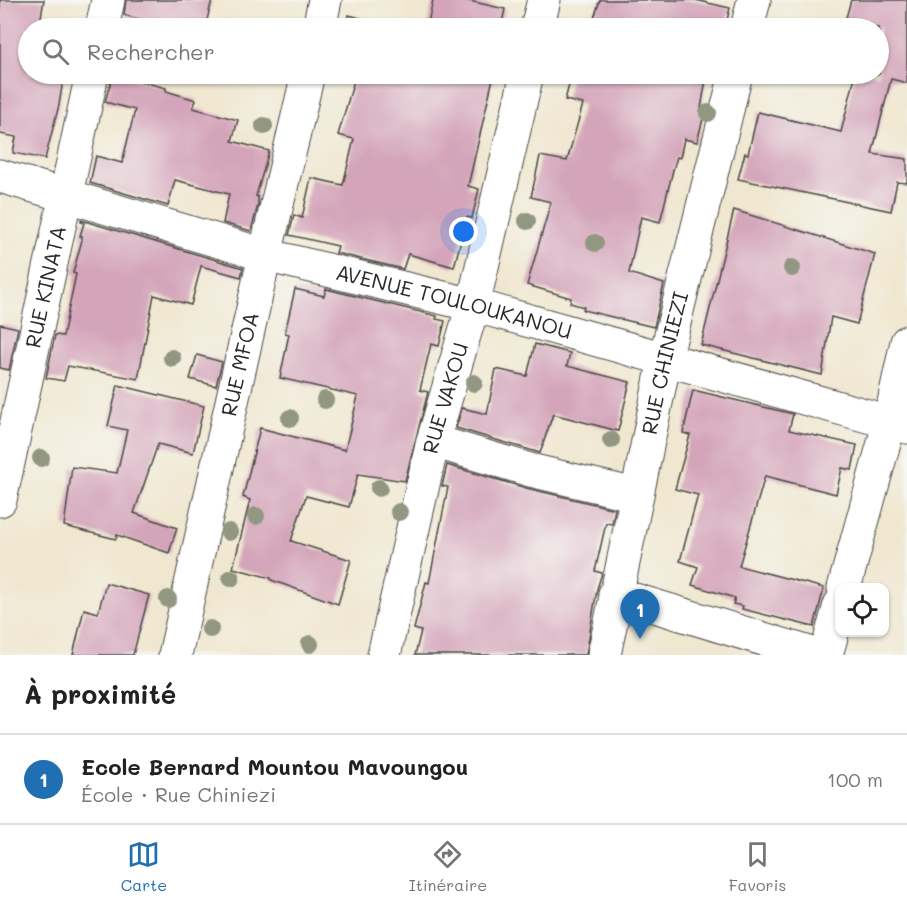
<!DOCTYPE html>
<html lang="fr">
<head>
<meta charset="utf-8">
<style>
  :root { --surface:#fff; --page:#f2f2f2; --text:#222; --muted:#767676; --line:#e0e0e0; --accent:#1f6fb2 }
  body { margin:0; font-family:Mali,sans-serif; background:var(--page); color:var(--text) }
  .controls { position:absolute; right:18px; bottom:18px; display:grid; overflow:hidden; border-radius:12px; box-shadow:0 2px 4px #0004 }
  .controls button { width:54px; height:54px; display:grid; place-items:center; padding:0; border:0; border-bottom:2px solid var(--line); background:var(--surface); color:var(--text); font:30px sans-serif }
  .you { position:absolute; left:464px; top:232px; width:21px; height:21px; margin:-15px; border:4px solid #fff; border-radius:50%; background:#1a73e8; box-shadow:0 0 0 9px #1a73e833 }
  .badge { display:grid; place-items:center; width:39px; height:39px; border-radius:50%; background:var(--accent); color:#fff; font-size:20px; font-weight:700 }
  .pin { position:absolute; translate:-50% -50px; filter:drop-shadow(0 2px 3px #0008) }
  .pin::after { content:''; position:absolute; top:32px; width:21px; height:18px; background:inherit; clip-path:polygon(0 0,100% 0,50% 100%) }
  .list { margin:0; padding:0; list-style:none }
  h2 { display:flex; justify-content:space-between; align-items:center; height:78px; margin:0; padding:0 24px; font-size:26px }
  h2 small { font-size:20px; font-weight:400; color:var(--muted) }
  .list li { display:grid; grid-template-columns:39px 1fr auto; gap:18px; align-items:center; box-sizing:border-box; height:90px; padding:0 24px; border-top:2px solid var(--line) }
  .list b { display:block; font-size:22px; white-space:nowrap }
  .list p { margin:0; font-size:20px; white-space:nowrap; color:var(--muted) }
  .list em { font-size:20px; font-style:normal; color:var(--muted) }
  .icon { flex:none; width:33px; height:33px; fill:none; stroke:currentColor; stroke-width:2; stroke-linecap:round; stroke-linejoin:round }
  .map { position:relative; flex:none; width:907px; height:655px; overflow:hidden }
  .search { position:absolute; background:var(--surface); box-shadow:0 2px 4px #0004; left:18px; right:18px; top:18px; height:66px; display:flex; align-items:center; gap:15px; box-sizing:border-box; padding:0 21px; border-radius:33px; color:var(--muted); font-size:22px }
  .sheet { height:168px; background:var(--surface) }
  nav { display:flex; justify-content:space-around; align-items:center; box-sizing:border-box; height:84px; border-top:2px solid var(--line); background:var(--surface); font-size:16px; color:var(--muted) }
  nav a { display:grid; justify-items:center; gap:3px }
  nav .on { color:var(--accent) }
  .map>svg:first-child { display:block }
  .building { fill:#d4a5ba }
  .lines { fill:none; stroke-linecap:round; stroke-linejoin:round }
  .minor-casing { stroke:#494744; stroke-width:35 }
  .minor { stroke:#fff; stroke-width:33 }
  .tree { fill:#929782 }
  .labels { text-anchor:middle; stroke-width:4.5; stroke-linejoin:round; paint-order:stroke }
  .street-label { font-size:21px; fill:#2b2b2b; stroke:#f6f6f2 }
</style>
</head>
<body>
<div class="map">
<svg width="907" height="655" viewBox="0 0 907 655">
  <rect width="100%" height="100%" fill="#f6f6f2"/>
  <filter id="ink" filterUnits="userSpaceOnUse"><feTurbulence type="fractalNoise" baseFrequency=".0167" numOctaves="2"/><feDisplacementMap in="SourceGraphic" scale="12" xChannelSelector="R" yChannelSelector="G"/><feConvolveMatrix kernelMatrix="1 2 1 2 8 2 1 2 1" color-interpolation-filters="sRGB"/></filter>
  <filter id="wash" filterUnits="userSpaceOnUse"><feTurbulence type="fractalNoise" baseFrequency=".008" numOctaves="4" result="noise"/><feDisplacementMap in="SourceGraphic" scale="24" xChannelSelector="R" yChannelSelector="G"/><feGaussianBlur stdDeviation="1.35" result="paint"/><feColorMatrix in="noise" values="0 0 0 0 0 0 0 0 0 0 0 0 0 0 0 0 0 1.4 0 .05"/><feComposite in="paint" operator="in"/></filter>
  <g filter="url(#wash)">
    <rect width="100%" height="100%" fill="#f0e7d0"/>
    <g id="blocks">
      <!-- building -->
      <g class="building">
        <path d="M 0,0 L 44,0 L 39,28 L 28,28 L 28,74 L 64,74 L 59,105 L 45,159 L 13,153 L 16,137 L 0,134 Z"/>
        <path d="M 126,0 L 212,0 L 205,28 L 170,28 L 124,15 Z"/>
        <path d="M 433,0 L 465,0 L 505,9 L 501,28 L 427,28 Z"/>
        <path d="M 600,0 L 695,0 L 730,8 L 725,28 L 583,28 L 585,19 L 593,21 Z"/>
        <path d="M 851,0 L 907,0 L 907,83 L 891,79 L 872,154 L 907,159 L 907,183 L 897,182 L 891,211 L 738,179 L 745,153 L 748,154 L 758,112 L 841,132 L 855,77 L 844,74 L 879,74 L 879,28 L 843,28 Z"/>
        <path d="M 349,15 L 396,28 L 345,28 Z"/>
        <path d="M 113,74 L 166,88 L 166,91 L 196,100 L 193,108 L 238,120 L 232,141 L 269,151 L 256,196 L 258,197 L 258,205 L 251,231 L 223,223 L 229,194 L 175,180 L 168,206 L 90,183 L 96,156 L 122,163 L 135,110 L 105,102 Z"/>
        <path d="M 356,74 L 494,74 L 468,186 L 479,189 L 472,218 L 467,217 L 454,267 L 408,254 L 403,269 L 336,253 L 338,246 L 289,235 L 294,215 L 302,218 L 311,178 L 343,185 L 354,139 L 338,135 Z"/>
        <path d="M 572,74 L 707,74 L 700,114 L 704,115 L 697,142 L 684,139 L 680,158 L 677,157 L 673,170 L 660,222 L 641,217 L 629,273 L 664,284 L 654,327 L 583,310 L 584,307 L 570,303 L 571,298 L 527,285 L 551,202 L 531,197 L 540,156 L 567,161 L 583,104 L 565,100 Z"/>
        <path d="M 734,210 L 875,254 L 857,324 L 831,317 L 822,375 L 701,345 Z"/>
        <path d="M 81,220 L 243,268 L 241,277 L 201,266 L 191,305 L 154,295 L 138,379 L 68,366 L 64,381 L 46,378 L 55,335 L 63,336 L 76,274 L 73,273 L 82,240 L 82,236 L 80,236 L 84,223 L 81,222 Z"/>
        <path d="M 295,289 L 324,296 L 326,289 L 437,316 L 436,319 L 445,321 L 439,346 L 431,344 L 420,390 L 428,392 L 405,481 L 358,474 L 349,507 L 306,496 L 291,541 L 351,560 L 338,604 L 271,580 L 271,578 L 233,568 L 250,500 L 243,497 L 260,428 L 345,450 L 358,396 L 280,378 L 289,334 L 285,333 Z"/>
        <path d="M 0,324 L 18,328 L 9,370 L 0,368 Z"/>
        <path d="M 535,344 L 570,353 L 567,366 L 630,382 L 618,431 L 553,414 L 540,453 L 456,428 L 462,408 L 487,414 L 496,369 L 527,376 Z"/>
        <path d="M 197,355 L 222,362 L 216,386 L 190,379 Z"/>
        <path d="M 118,385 L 204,406 L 193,453 L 158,444 L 134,513 L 177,528 L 169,553 L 117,535 L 116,539 L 64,526 L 72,467 L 117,473 L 127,430 L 108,426 Z"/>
        <path d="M 693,390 L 793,414 L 789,430 L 857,445 L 852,470 L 842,468 L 836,494 L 765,476 L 739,566 L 824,588 L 814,627 L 742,609 L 743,606 L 733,604 L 735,598 L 692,585 L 698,567 L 680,561 L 698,495 L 675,489 L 690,435 L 683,433 Z"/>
        <path d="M 447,465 L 526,488 L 615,509 L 612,524 L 606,523 L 595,571 L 602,573 L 597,589 L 586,655 L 415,655 L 421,631 L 414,629 L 426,582 L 429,583 L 448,487 L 442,486 Z"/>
        <path d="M 106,583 L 149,595 L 133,655 L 73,655 L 84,609 L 98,613 Z"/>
      </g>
    </g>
  </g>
  <g filter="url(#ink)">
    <use href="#blocks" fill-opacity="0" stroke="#494744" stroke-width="1.5"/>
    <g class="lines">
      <!-- minor casing -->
      <g class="minor-casing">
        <g id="minor">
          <path d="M 102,28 L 108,0"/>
          <path d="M 319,28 L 325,0"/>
          <path d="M 537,28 L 544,0"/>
          <path d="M 747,28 L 754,0"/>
          <path id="s1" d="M 0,176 L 265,255 L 473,305 L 907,427"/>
          <path d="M 433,441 L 530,470 L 636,495"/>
          <path id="s2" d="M 0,500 L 92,74"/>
          <path d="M 844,588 L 890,421 L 907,342"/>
          <path d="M 615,594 L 816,655"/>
          <path id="s3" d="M 175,655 L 265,255 L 308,74"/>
          <path id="s4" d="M 384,655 L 433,441 L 473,305 L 527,74"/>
          <path id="s5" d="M 604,655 L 665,359 L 736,74"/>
          <path d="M 826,655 L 840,605"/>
        </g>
      </g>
      <!-- minor -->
      <use href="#minor" class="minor"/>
    </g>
    <!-- trees -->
    <g class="tree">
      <circle cx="708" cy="113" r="9"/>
      <circle cx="264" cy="126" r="9"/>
      <circle cx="527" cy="221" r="9"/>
      <circle cx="595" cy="243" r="9"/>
      <circle cx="792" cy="268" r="9"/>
      <circle cx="172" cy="358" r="9"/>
      <circle cx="474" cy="383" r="9"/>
      <circle cx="325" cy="400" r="9"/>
      <circle cx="290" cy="418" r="9"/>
      <circle cx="611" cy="440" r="9"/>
      <circle cx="41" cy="458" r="9"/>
      <circle cx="379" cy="488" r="9"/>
      <circle cx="399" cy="512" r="9"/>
      <circle cx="256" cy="516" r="9"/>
      <circle cx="229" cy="532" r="9"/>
      <circle cx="231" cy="578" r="9"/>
      <circle cx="168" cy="599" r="9"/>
      <circle cx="210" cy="629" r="9"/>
      <circle cx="310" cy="644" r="9"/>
    </g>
  </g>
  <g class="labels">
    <!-- street labels -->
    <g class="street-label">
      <text dy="7" stroke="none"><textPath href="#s2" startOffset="218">RUE KINATA</textPath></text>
      <text dy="7" stroke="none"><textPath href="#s1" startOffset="471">AVENUE TOULOUKANOU</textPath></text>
      <text dy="7" stroke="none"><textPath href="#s5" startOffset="298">RUE CHINIEZI</textPath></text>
      <text dy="7" stroke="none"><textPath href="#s3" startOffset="298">RUE MFOA</textPath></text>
      <text dy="7" stroke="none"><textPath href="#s4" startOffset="264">RUE VAKOU</textPath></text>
    </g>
  </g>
</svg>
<div class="controls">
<button><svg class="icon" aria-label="locate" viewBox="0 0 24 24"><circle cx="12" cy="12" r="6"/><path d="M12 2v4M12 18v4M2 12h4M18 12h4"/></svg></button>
</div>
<div class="you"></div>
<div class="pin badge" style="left:640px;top:639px">1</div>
<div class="search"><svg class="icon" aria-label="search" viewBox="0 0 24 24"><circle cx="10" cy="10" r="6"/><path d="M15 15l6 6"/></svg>Rechercher</div>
</div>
<section class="sheet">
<h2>À proximité<small></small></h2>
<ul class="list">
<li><span class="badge">1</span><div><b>Ecole Bernard Mountou Mavoungou</b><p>École · Rue Chiniezi</p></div><em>100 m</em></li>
</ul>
</section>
<nav>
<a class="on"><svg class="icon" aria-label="map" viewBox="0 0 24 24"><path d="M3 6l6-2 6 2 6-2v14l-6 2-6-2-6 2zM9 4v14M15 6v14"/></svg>Carte</a>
<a><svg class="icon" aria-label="directions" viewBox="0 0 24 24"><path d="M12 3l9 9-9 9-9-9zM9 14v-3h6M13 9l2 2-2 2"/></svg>Itinéraire</a>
<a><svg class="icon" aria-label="saved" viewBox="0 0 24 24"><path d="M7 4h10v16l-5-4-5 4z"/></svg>Favoris</a>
</nav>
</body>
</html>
